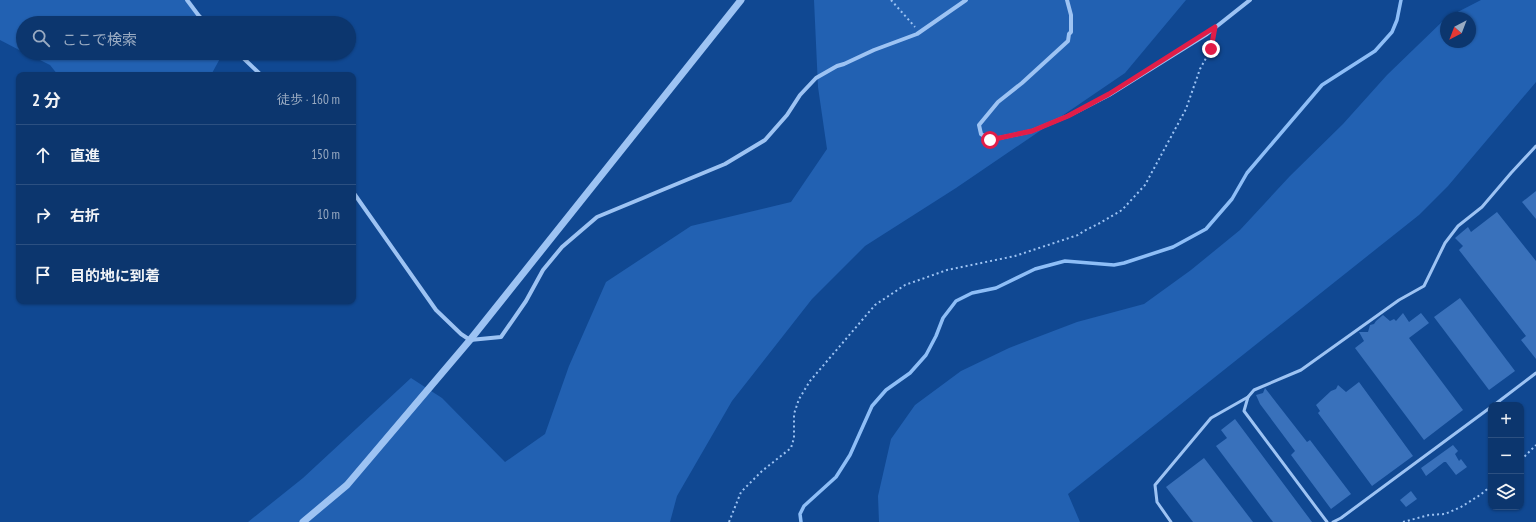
<!DOCTYPE html>
<html lang="ja">
<head>
<meta charset="utf-8">
<style>
  :root { --surface:#0c366e; --page:#153e73; --text:#f1f3f6; --muted:#9aabc2; --line:#2c5081 }
  body { margin:0; font-family:"PT Sans Narrow","Noto Sans JP",sans-serif; background:var(--page); color:var(--text) }
  .controls { position:absolute; right:12px; bottom:12px; display:grid; overflow:hidden; border-radius:8px; box-shadow:0 1px 3px #0004 }
  .controls button { width:36px; height:36px; display:grid; place-items:center; padding:0; border:0; border-bottom:1px solid var(--line); background:var(--surface); color:var(--text); font:20px sans-serif }
  .compass { position:absolute; left:1440px; top:12px; width:36px; height:36px; border-radius:50%; background:var(--surface); box-shadow:0 1px 3px #0004; rotate:222deg }
  .stop { position:absolute; width:12px; height:12px; margin:-9px; border:3px solid #e11d48; border-radius:50%; background:#fff }
  .stop.end { background:#e11d48; border-color:#fff; box-shadow:0 1px 4px #0008 }
  .list { margin:0; padding:0; list-style:none }
  h2 { display:flex; justify-content:space-between; align-items:center; height:52px; margin:0; padding:0 16px; font-size:17px }
  h2 small { font-size:13px; font-weight:400; color:var(--muted) }
  .list li { display:grid; grid-template-columns:26px 1fr auto; gap:12px; align-items:center; box-sizing:border-box; height:60px; padding:0 16px; border-top:1px solid var(--line) }
  .list b { display:block; font-size:15px; white-space:nowrap }
  .list em { font-size:13px; font-style:normal; color:var(--muted) }
  .icon { flex:none; width:22px; height:22px; fill:none; stroke:currentColor; stroke-width:2; stroke-linecap:round; stroke-linejoin:round }
  .map { position:relative; flex:none; width:1536px; height:522px; overflow:hidden }
  .search { position:absolute; background:var(--surface); box-shadow:0 1px 3px #0004; left:16px; top:16px; width:340px; height:44px; display:flex; align-items:center; gap:10px; box-sizing:border-box; padding:0 14px; border-radius:22px; color:var(--muted); font-size:15px }
  .panel { position:absolute; background:var(--surface); box-shadow:0 1px 3px #0004; left:16px; top:72px; width:340px; height:232px; border-radius:8px }
  .map>svg:first-child { display:block }
  .green { fill:#2261b2 }
  .lines { fill:none; stroke-linecap:round; stroke-linejoin:round }
  .stream { stroke:#8ebef7; stroke-width:3.5 }
  .building { fill:#3971bb }
  .path { stroke:#9dc3f3; stroke-width:2; stroke-dasharray:2 3; stroke-linecap:butt }
  .service { stroke:#9dc3f3; stroke-width:3 }
  .minor { stroke:#9dc3f3; stroke-width:4 }
  .tertiary { stroke:#9dc3f3; stroke-width:7 }
  .route { stroke:#e11d48; stroke-width:5 }
</style>
</head>
<body>
<div class="map">
<svg width="1536" height="522" viewBox="0 0 1536 522">
  <rect width="100%" height="100%" fill="#104892"/>
  <!-- green -->
  <g class="green">
    <path d="M 0,0 L 190,0 L 206,23 L 23,23 L 23,52 L 0,40 Z"/>
    <path d="M 814,0 L 1186,0 L 1125,73 L 956,188 L 865,246 L 812,299 L 732,401 L 677,496 L 670,522 L 248,522 L 303,478 L 411,378 L 442,398 L 505,462 L 545,434 L 569,366 L 606,282 L 691,226 L 791,202 L 827,149 L 818,87 Z"/>
    <path d="M 1481,0 L 1536,0 L 1536,82 L 1448,186 L 1419,215 L 1068,494 L 1080,522 L 879,522 L 878,496 L 891,439 L 915,405 L 961,371 L 1009,348 L 1077,322 L 1144,304 L 1191,270 L 1240,230 L 1290,176 L 1343,124 L 1387,75 L 1446,18 L 1446,42 L 1470,42 L 1470,18 L 1446,18 Z"/>
    <path d="M 26,53 L 223,53 L 211,75 L 58,75 L 50,65 Z"/>
  </g>
  <g class="lines">
    <!-- stream -->
    <path class="stream" d="M 801,522 L 800,514 L 804,506 L 836,477 L 850,455 L 872,406 L 886,390 L 910,373 L 926,355 L 936,336 L 943,318 L 956,301 L 972,293 L 996,288 L 1035,269 L 1065,261 L 1114,265 L 1124,263 L 1173,247 L 1206,229 L 1232,199 L 1247,173 L 1322,85 L 1375,51 L 1392,32 L 1397,20 L 1401,0"/>
  </g>
  <!-- building -->
  <g class="building">
    <path d="M 1536,191 L 1536,219 L 1522,202 Z"/>
    <path d="M 1497,212 L 1536,261 L 1536,359 L 1521,340 L 1526,336 L 1459,250 L 1463,246 L 1455,238 L 1468,227 L 1471,232 Z"/>
    <path d="M 1460,298 L 1515,371 L 1489,390 L 1434,317 Z"/>
    <path d="M 1403,313 L 1409,322 L 1421,313 L 1429,323 L 1409,338 L 1463,410 L 1424,440 L 1355,348 L 1364,341 L 1359,332 L 1368,332 L 1370,325 L 1374,324 L 1376,321 L 1383,315 L 1390,321 L 1394,319 L 1396,321 Z"/>
    <path d="M 1359,382 L 1413,456 L 1372,486 L 1318,413 L 1320,411 L 1316,405 L 1331,391 L 1336,389 L 1338,385 L 1346,392 Z"/>
    <path d="M 1265,388 L 1307,442 L 1310,440 L 1351,494 L 1331,509 L 1291,455 L 1295,451 L 1260,404 L 1256,395 L 1263,393 Z"/>
    <path d="M 1235,419 L 1312,522 L 1273,522 L 1216,446 L 1227,438 L 1221,430 Z"/>
    <path d="M 1453,445 L 1458,451 L 1455,454 L 1459,461 L 1461,459 L 1467,467 L 1456,475 L 1446,462 L 1444,462 L 1426,476 L 1421,468 Z"/>
    <path d="M 1204,458 L 1253,522 L 1193,522 L 1166,487 Z"/>
    <path d="M 1411,491 L 1417,499 L 1406,507 L 1400,500 Z"/>
  </g>
  <g class="lines">
    <!-- path -->
    <g class="path">
      <path d="M 891,0 L 915,27"/>
      <path d="M 1521,460 L 1536,445"/>
      <path d="M 729,522 L 741,492 L 762,471 L 791,448 L 794,438 L 794,414 L 799,399 L 810,381 L 875,305 L 905,285 L 947,270 L 1015,256 L 1078,235 L 1084,231 L 1100,223 L 1122,210 L 1145,185 L 1186,109 L 1200,69 L 1211,49 L 1213,38"/>
      <path d="M 1403,522 L 1429,515 L 1445,514 L 1461,507 L 1480,495 L 1491,486"/>
    </g>
    <!-- service -->
    <g class="service">
      <path d="M 1494,405 L 1536,373"/>
      <path d="M 1171,522 L 1157,502 L 1155,485 L 1211,418 L 1248,397"/>
      <path d="M 1327,522 L 1244,411 L 1248,397 L 1254,390 L 1301,370 L 1399,300 L 1424,286 L 1445,243 L 1458,226 L 1482,207 L 1511,173 L 1536,146"/>
      <path d="M 1333,522 L 1341,518 L 1491,407"/>
    </g>
    <!-- minor -->
    <g class="minor">
      <path d="M 187,0 L 199,16 L 206,23"/>
      <path d="M 1067,0 L 1071,15 L 1071,32 L 1069,34 L 1068,41 L 1022,83 L 998,102 L 979,125 L 981,134 L 990,140 L 1032,131 L 1068,116 L 1109,95 L 1207,34 L 1250,0"/>
      <path d="M 238,53 L 261,75"/>
      <path d="M 353,192 L 436,310 L 461,334 L 470,340 L 501,337 L 526,301 L 543,270 L 562,247 L 597,217 L 725,164 L 765,140 L 787,115 L 800,95 L 816,78 L 837,66 L 844,64 L 874,50 L 917,34 L 966,0"/>
    </g>
    <!-- tertiary -->
    <path class="tertiary" d="M 303,522 L 347,485 L 470,340 L 741,0"/>
  </g>
  <g class="lines">
    <!-- route -->
    <path class="route" d="M 990,140 L 1032,131 L 1068,116 L 1109,94 L 1215,27 L 1211,49"/>
  </g>
</svg>
<div class="controls">
<button>+</button>
<button>−</button>
<button><svg class="icon" aria-label="layers" viewBox="0 0 24 24"><path d="M12 4l9 5-9 5-9-5zM3 14l9 5 9-5"/></svg></button>
</div>
<svg class="compass" viewBox="-18 -18 36 36"><path d="M0-13l5 13h-10z" fill="#e53935"/><path d="M0 13l5-13h-10z" fill="#9aabc2"/></svg>
<div class="stop" style="left:990px;top:140px"></div>
<div class="stop end" style="left:1211px;top:49px"></div>
<div class="search"><svg class="icon" aria-label="search" viewBox="0 0 24 24"><circle cx="10" cy="10" r="6"/><path d="M15 15l6 6"/></svg>ここで検索</div>
<section class="panel">
<h2>2 分<small>徒歩 · 160 m</small></h2>
<ul class="list">
<li><svg class="icon" aria-label="ahead" viewBox="0 0 24 24"><path d="M12 20V5M6 11l6-6 6 6"/></svg><div><b>直進</b></div><em>150 m</em></li>
<li><svg class="icon" aria-label="right" viewBox="0 0 24 24"><path d="M7 20v-9h11M14 6l5 5-5 5"/></svg><div><b>右折</b></div><em>10 m</em></li>
<li><svg class="icon" aria-label="arrive" viewBox="0 0 24 24"><path d="M6 21V4h12l-3 4 3 4H6"/></svg><div><b>目的地に到着</b></div></li>
</ul>
</section>
</div>
</body>
</html>
